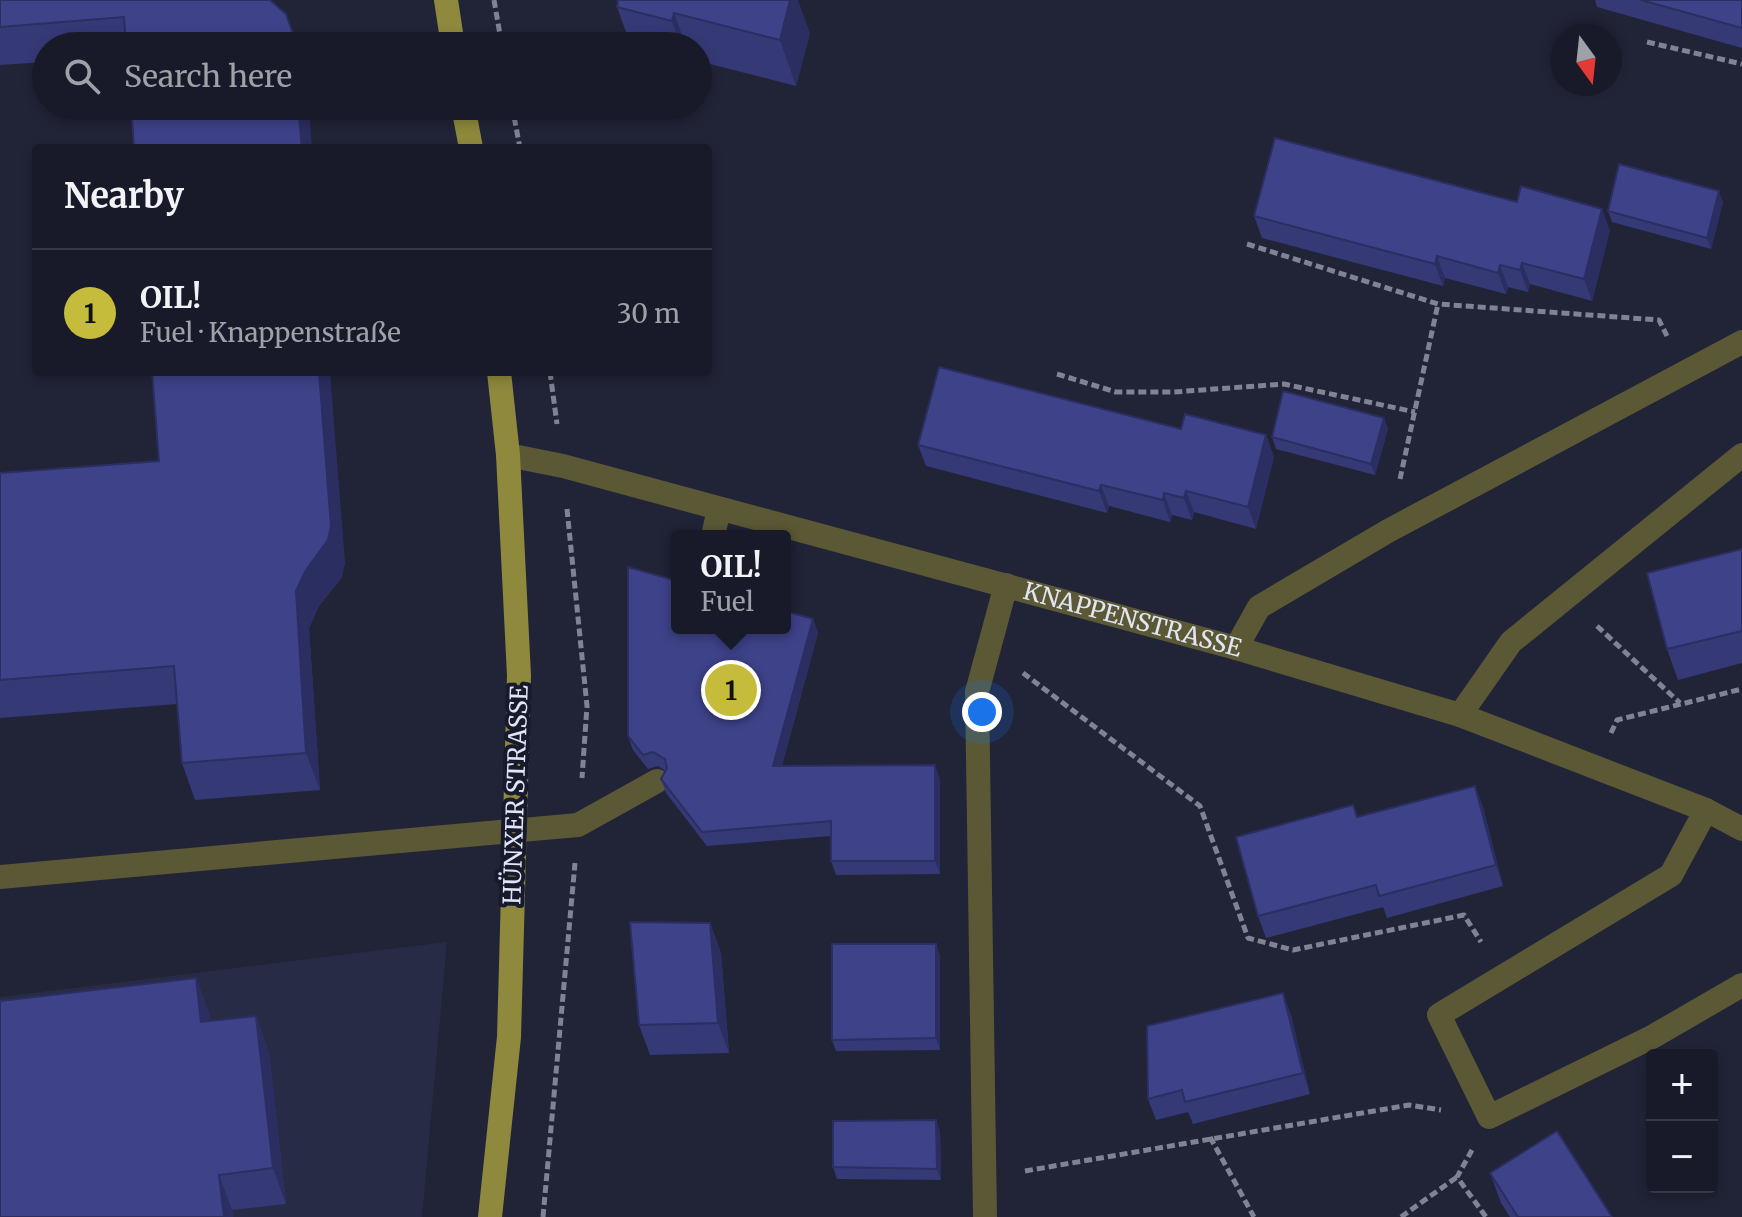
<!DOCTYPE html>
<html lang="en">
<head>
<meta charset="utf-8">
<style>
  :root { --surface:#191a29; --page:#222331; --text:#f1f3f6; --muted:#9fa1a8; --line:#373846; --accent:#c6bc3c }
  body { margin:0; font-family:Merriweather,serif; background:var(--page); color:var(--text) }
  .controls { position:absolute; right:24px; bottom:24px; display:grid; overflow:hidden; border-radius:8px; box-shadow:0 4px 12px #0003 }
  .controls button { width:72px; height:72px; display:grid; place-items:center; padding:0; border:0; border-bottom:2px solid var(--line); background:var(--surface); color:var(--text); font:40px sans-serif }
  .compass { position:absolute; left:1550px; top:24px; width:72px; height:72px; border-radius:50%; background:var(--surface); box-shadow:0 4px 12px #0003; rotate:165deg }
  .you { position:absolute; left:982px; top:712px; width:28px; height:28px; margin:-20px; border:6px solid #fff; border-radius:50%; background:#1a73e8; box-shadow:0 0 0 12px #1a73e833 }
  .badge { display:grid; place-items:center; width:52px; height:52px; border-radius:50%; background:var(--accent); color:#111; font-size:26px; font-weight:700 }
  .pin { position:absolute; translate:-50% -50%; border:4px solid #fff; box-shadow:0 2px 8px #0006 }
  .popup { position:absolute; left:671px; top:530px; width:120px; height:104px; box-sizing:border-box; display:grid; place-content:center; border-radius:8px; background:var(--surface); filter:drop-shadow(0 2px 6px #0005); font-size:26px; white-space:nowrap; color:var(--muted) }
  .popup b { font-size:30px; color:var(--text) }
  .popup::after { content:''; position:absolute; left:50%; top:100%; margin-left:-16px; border:16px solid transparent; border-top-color:var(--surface) }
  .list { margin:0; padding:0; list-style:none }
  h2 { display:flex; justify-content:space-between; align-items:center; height:104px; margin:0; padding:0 32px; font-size:34px }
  h2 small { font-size:26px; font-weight:400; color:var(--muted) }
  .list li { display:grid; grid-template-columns:52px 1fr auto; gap:24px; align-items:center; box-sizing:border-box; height:128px; padding:0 32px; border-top:2px solid var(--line) }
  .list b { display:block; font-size:30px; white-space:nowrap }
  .list p { margin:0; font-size:26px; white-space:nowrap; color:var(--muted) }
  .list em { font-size:26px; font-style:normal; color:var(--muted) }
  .icon { flex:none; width:44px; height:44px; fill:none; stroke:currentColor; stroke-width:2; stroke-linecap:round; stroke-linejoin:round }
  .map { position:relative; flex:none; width:1742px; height:1217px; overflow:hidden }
  .search { position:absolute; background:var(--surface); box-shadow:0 4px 12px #0003; left:32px; top:32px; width:680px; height:88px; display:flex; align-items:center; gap:20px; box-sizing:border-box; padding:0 28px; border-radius:44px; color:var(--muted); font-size:30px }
  .panel { position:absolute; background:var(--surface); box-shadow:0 4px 12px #0003; left:32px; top:144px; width:680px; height:232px; border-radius:8px }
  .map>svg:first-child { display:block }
  .built { fill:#282b45 }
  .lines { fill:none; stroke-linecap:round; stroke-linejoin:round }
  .path { stroke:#808394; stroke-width:5; stroke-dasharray:8 4; stroke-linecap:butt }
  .minor { stroke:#5a5835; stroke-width:24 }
  .major { stroke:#8f893d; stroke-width:24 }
  .wall { fill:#353976 }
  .shaded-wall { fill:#2b2e60 }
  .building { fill:#3e4289; stroke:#2b2e60; stroke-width:2 }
  .labels { text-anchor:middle; stroke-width:8; stroke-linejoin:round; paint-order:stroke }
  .street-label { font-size:24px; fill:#e2e5f3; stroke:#171a2d }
</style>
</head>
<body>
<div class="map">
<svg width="1742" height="1217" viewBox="0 0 1742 1217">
  <rect width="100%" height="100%" fill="#212337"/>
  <!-- built -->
  <path class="built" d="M 447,942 L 422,1217 L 0,1217 L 0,997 Z"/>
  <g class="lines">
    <!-- path -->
    <g class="path">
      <path d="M 494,0 L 502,46"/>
      <path d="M 1647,42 L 1742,64"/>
      <path d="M 512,106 L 520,148"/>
      <path d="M 1247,244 L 1438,304 L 1659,320 L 1667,336"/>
      <path d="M 550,372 L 557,424"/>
      <path d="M 1057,374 L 1116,392 L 1174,392 L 1284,384 L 1415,412"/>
      <path d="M 1400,479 L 1438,304"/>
      <path d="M 567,509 L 587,706 L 582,778"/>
      <path d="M 1597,626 L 1680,703"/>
      <path d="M 1023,673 L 1200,806 L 1248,938 L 1293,950 L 1464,915 L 1481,942"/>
      <path d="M 1611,733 L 1617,720 L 1742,689"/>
      <path d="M 1210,1137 L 1254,1217"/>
      <path d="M 1472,1150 L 1457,1177 L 1486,1217"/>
      <path d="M 1025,1171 L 1409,1105 L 1441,1110"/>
      <path d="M 543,1217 L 575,863"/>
      <path d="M 1401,1217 L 1457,1177"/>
    </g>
    <!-- minor -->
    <g class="minor">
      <path id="s1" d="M 508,455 L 563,466 L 1236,648 L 1460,715 L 1706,810 L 1742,829"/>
      <path d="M 713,536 L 719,509"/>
      <path d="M 1236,648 L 1259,607 L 1388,531 L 1742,342"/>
      <path d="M 1460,715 L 1511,642 L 1742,455"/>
      <path d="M 1706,810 L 1671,875 L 1439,1015 L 1489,1117 L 1652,1037 L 1742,985"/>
      <path d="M 0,877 L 578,825 L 657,781"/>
      <path d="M 985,1217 L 977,692 L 1006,585"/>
    </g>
    <!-- major -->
    <g class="major">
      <path d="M 446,0 L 453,46"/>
      <path d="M 463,106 L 471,148"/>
      <path d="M 490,1217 L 509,1037 L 519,676 L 508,455 L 499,372"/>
    </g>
  </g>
  <!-- wall -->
  <g class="wall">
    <path d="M 0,0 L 270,0 L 297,46 L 46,46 L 46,62 L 0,65 Z"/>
    <path d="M 618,0 L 810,33 L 796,86 L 698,61 L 698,46 L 631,46 L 617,7 Z"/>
    <path d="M 1595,0 L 1742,0 L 1742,48 L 1597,7 Z"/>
    <path d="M 1723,202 L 1711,249 L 1612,222 L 1608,211 Z"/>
    <path d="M 1254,216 L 1610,230 L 1592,301 L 1530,284 L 1528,292 L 1508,287 L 1506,294 L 1445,278 L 1443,286 L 1262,238 Z"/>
    <path d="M 1384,418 L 1388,429 L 1375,475 L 1276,449 L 1272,437 Z"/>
    <path d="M 1181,429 L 1266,435 L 1274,457 L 1256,529 L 1194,512 L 1192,520 L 1172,515 L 1170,522 L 1109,506 L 1107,513 L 926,466 L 918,445 Z"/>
    <path d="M 159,461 L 345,562 L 342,577 L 319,606 L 309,628 L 320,790 L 195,800 L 182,763 L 177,704 L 0,718 L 0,473 Z"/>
    <path d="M 1742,549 L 1742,663 L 1678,680 L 1667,649 Z"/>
    <path d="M 813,619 L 818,633 L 782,766 L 940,779 L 940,874 L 836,875 L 831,861 L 831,836 L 707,846 L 666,793 L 661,779 L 666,771 L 658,766 L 648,769 L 633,750 L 628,736 Z"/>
    <path d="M 1475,786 L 1483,807 L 1503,886 L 1387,918 L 1383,907 L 1266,938 L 1258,916 L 1353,805 L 1358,817 Z"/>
    <path d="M 710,923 L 721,953 L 729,1053 L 650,1055 L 639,1025 Z"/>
    <path d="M 940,955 L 940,1050 L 836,1051 L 832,1040 Z"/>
    <path d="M 196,978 L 209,1014 L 210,1021 L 256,1016 L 269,1052 L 286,1204 L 232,1210 L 233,1217 L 0,1217 Z"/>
    <path d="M 1291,1015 L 1310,1094 L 1193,1124 L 1188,1112 L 1156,1120 L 1148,1099 Z"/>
    <path d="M 940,1131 L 941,1180 L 837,1179 L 833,1167 Z"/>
    <path d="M 1490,1173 L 1612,1217 L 1510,1217 L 1501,1203 Z"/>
  </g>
  <!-- shaded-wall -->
  <g class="shaded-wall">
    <path d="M 790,0 L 798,0 L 810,33 L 796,86 L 780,40 Z"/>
    <path d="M 674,13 L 686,46 L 681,46 L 672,21 Z"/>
    <path d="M 298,106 L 309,106 L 312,148 L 302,148 Z"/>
    <path d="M 1719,191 L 1723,202 L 1711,249 L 1707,238 Z"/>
    <path d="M 1602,209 L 1610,230 L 1592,301 L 1584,279 Z"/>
    <path d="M 1437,256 L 1445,278 L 1443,286 L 1435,264 Z"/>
    <path d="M 1522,263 L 1530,284 L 1528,292 L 1520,270 Z"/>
    <path d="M 1500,265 L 1508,287 L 1506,294 L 1498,273 Z"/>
    <path d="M 319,372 L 330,372 L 345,562 L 342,577 L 319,606 L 309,628 L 320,790 L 306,753 L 296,591 L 306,570 Z"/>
    <path d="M 1384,418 L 1388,429 L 1375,475 L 1371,464 Z"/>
    <path d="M 1266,435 L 1274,457 L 1256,529 L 1248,507 Z"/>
    <path d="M 1101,485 L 1109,506 L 1107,513 L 1099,491 Z"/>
    <path d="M 1186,491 L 1194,512 L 1192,520 L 1184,498 Z"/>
    <path d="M 1164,493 L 1172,515 L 1170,522 L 1163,500 Z"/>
    <path d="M 813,619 L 818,633 L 778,780 L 773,766 Z"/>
    <path d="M 935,765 L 940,779 L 940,874 L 935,861 Z"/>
    <path d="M 1475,786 L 1483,807 L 1503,886 L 1496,865 Z"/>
    <path d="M 710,923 L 721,953 L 729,1053 L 718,1023 Z"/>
    <path d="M 936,944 L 940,955 L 940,1050 L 936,1038 Z"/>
    <path d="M 196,978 L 209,1014 L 214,1058 L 201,1022 Z"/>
    <path d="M 1283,993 L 1291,1015 L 1310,1094 L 1303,1073 Z"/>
    <path d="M 256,1016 L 269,1052 L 286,1204 L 273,1168 Z"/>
    <path d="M 936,1120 L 940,1131 L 941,1180 L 937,1169 Z"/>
    <path d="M 219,1175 L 232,1210 L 233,1217 L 224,1217 Z"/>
  </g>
  <!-- building -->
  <g class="building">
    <path d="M 0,0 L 270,0 L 286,14 L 293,34 L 294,46 L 126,46 L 124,17 L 0,27 Z"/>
    <path d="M 618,0 L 790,0 L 780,40 L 674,13 L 672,21 L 617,7 Z"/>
    <path d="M 1641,0 L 1742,0 L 1742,28 Z"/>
    <path d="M 131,106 L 298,106 L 302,148 L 134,148 Z"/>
    <path d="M 1275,138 L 1517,202 L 1521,186 L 1602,209 L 1584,279 L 1522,263 L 1520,270 L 1500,265 L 1498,273 L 1437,256 L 1435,264 L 1254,216 Z"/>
    <path d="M 1619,164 L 1719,191 L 1707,238 L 1608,211 Z"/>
    <path d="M 939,367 L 1181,429 L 1185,414 L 1266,435 L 1248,507 L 1186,491 L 1184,498 L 1164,493 L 1163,500 L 1101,485 L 1099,491 L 918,445 Z"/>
    <path d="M 152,372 L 319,372 L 331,526 L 328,540 L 306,570 L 296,591 L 306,753 L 182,763 L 174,666 L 0,680 L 0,473 L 159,461 Z"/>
    <path d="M 1283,391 L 1384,418 L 1371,464 L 1272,437 Z"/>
    <path d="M 1742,549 L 1742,631 L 1667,649 L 1647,573 Z"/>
    <path d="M 628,567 L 677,581 L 677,628 L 785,628 L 785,611 L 813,619 L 773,766 L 935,765 L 935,861 L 831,861 L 831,821 L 702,832 L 661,779 L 667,768 L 665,759 L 653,752 L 643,755 L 628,736 Z"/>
    <path d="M 1475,786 L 1496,865 L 1379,896 L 1376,885 L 1258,916 L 1236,837 L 1353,805 L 1357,817 Z"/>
    <path d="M 630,922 L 710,923 L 718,1023 L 639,1025 Z"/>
    <path d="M 832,944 L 936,944 L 936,1038 L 832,1040 Z"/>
    <path d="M 196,978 L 201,1022 L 256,1016 L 273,1168 L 219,1175 L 224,1217 L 0,1217 L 0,1001 Z"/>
    <path d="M 1283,993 L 1303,1073 L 1185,1102 L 1182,1090 L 1148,1099 L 1147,1026 Z"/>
    <path d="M 936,1120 L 937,1169 L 833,1167 L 833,1121 Z"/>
    <path d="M 1557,1131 L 1612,1217 L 1518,1217 L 1490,1173 Z"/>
  </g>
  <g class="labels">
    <!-- street labels -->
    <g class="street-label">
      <text dy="8" stroke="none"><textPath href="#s1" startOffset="646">KNAPPENSTRASSE</textPath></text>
      <text transform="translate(516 795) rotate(-88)" y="8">HÜNXER STRASSE</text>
    </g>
  </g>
</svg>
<div class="controls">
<button>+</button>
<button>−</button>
</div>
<svg class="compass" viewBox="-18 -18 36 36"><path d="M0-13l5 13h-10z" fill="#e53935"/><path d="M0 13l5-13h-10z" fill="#9fa1a8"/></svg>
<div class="you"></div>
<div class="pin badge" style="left:731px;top:690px">1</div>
<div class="popup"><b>OIL!</b>Fuel</div>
<div class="search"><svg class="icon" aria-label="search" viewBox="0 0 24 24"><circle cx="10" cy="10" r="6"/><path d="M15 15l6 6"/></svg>Search here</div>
<section class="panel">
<h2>Nearby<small></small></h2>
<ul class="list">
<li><span class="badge">1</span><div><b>OIL!</b><p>Fuel · Knappenstraße</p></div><em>30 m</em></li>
</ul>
</section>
</div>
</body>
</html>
